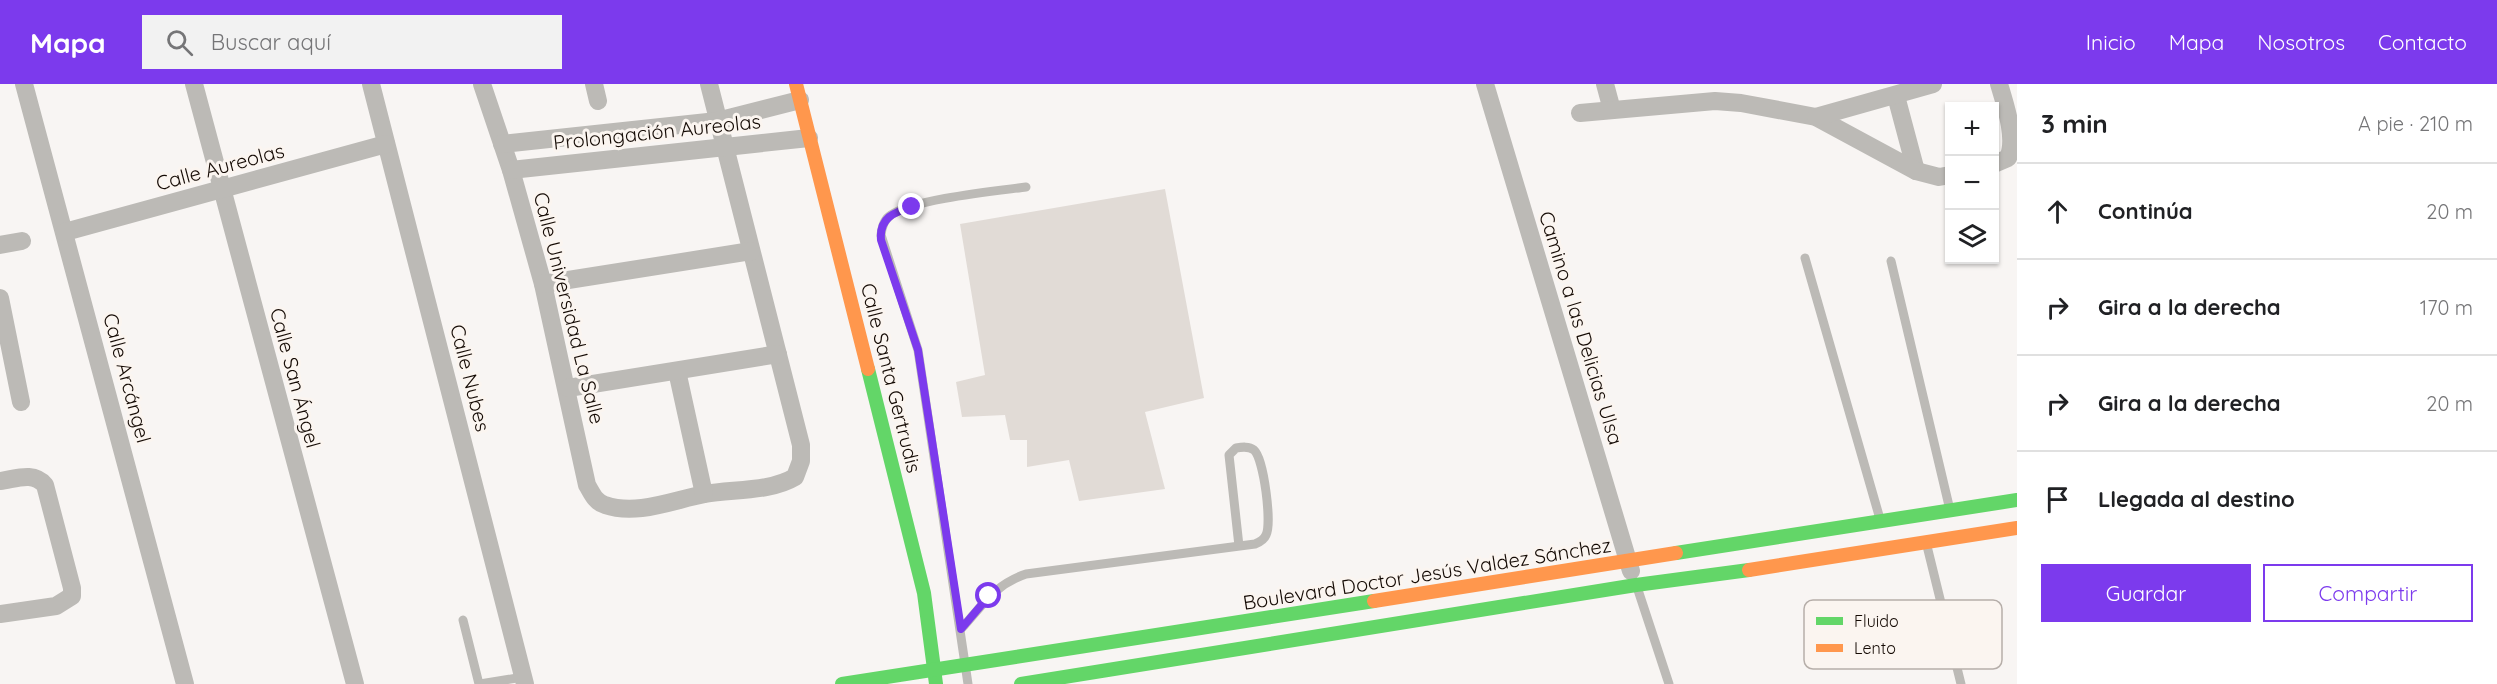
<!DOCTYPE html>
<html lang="es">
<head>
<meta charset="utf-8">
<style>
  :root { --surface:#fff; --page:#f2f2f2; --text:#202124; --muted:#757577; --line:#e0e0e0; --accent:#7c3aed }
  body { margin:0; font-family:Quicksand,sans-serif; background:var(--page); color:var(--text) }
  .controls { position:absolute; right:18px; top:18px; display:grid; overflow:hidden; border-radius:0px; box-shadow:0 2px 4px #0004 }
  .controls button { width:54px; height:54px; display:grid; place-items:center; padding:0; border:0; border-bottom:2px solid var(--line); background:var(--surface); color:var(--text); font:30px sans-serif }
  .stop { position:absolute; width:18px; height:18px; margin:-14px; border:4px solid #7c3aed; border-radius:50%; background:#fff }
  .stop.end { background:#7c3aed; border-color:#fff; box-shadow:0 2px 6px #0008 }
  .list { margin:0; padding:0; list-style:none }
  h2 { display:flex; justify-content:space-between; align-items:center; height:78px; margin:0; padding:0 24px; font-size:26px }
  h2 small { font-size:20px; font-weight:400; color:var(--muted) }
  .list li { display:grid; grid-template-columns:39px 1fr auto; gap:18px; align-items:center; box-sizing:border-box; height:96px; padding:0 24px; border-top:2px solid var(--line) }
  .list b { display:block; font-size:22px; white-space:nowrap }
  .list em { font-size:20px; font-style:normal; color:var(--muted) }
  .actions { display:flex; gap:12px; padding:18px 24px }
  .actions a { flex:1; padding:14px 0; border:2px solid var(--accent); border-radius:0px; text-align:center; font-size:21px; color:var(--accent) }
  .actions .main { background:var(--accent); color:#fff }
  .icon { flex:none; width:33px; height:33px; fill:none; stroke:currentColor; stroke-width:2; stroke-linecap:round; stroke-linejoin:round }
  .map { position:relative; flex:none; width:2017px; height:600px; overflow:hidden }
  header { display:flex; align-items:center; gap:36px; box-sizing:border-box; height:84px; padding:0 30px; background:var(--accent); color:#fff }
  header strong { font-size:28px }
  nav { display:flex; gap:33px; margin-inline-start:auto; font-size:21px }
  .search { width:420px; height:54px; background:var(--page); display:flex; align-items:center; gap:15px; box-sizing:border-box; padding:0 21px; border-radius:0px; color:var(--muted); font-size:22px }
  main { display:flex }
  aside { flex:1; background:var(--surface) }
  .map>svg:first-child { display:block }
  .building { fill:#e1dbd6 }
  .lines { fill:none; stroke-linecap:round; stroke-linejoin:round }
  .lane { stroke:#bcbab6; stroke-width:9 }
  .street { stroke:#bcbab6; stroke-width:18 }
  .fast { stroke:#63d668; stroke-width:14 }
  .slow { stroke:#ff974d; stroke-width:14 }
  .route { stroke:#7c3aed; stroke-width:8 }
  .labels { text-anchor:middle; stroke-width:6; stroke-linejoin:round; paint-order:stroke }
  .street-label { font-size:20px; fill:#140a04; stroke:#fbf5f0 }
  .key { fill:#fbf5f0; stroke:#b6aea9; stroke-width:1.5 }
  .key-label { font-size:16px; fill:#140a04 }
</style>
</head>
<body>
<header>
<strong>Mapa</strong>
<div class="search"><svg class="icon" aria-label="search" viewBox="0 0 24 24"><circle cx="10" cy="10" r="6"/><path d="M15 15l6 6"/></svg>Buscar aquí</div>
<nav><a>Inicio</a><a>Mapa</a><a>Nosotros</a><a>Contacto</a></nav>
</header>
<main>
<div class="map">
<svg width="2017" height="600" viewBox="0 0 2017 600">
  <rect width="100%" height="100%" fill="#f8f5f3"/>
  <!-- building -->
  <path class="building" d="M 1165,105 L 1204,314 L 1145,328 L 1165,405 L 1079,417 L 1069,376 L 1027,383 L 1027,356 L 1010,356 L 1005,331 L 962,333 L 956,298 L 985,291 L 960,140 Z"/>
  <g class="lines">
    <!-- lane -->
    <g class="lane">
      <path d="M 1805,174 L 1880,435"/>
      <path d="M 1891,177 L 1950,426"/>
      <path d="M 1927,462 L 1961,600"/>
      <path d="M 1637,503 L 1669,600"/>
      <path d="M 463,536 L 479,600"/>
      <path d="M 961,545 C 983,521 994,501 1026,490 L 1255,460 C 1260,458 1264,456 1266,451 C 1272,440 1264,375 1254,366 C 1249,362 1242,363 1236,364 L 1229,371 L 1239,462"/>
      <path d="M 480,600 L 523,593"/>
      <path d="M 968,600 L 918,266 L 881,151 C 882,142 884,135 891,131 C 914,115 996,107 1026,103"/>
    </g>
    <!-- street -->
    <g class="street">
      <path d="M 24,0 L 185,600"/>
      <path d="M 194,0 L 355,600"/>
      <path d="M 371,0 L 525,600"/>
      <path d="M 482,0 L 511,86 L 543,200 L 587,401 C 592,409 595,418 605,421 C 637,432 673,416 705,410 C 733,405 770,408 795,393 L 801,377 L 801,361 L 709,0"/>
      <path d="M 594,0 L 598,17"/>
      <path d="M 1485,0 L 1631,487"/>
      <path d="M 1605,0 L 1612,26"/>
      <path d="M 1896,12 L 1916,87"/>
      <path d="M 1580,29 L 1715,17 L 1741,19 L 1816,33 L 1916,87 L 1939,93 L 1950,91"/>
      <path d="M 1816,33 L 1933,0"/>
      <path d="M 502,60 L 717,37 L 800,16"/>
      <path d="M 1994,80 L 2008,74 C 2017,55 2005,20 1999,0"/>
      <path d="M 511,86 L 809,54"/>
      <path d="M 65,148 L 386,60"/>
      <path d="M 0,161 L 22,157"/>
      <path d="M 543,200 L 751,167"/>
      <path d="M 0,214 L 21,318"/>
      <path d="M 677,287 L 704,410"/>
      <path d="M 568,304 L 778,270"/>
      <path d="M 0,397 C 16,395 33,387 45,401 L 72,504 L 72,512 L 56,522 L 0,530"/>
    </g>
    <!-- fast -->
    <g class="fast">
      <path d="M 868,285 L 924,509 L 936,600"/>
      <path d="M 1676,469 L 2017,416"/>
      <path d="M 842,600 L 1374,517"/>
      <path d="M 1021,600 L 1636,501 L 1749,486"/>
    </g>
    <!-- slow -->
    <g class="slow">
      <path d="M 796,0 L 868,285"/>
      <path d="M 1749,486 L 2017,444"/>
      <path d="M 1374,517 L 1676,469"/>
    </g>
  </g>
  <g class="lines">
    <!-- route -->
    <path class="route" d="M 912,123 C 894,128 879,134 881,156 L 918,266 L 961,545 L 989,512"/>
  </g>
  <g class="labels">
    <!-- street labels -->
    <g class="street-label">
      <text transform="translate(657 48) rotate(-6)" y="7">Prolongación Aureolas</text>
      <text transform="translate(220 83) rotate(-15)" y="7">Calle Aureolas</text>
      <text transform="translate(569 224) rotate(76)" y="7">Calle Universidad La Salle</text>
      <text transform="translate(1581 244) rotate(73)" y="7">Camino a las Delicias Ulsa</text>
      <text transform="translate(127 294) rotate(75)" y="7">Calle Arcángel</text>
      <text transform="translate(295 294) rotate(75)" y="7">Calle San Ángel</text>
      <text transform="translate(470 294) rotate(76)" y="7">Calle Nubes</text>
      <text transform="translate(891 294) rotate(76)" y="7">Calle Santa Gertrudis</text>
      <text transform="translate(1427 490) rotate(-9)" y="7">Boulevard Doctor Jesús Valdez Sánchez</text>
    </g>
  </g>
  <!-- legend -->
  <rect x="1804" y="516" width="198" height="69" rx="9" class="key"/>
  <rect x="1816" y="533" width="27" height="8" fill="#63d668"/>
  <rect x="1816" y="560" width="27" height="8" fill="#ff974d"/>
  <g class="key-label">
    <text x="1854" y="543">Fluido</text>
    <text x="1854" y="570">Lento</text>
  </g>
</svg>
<div class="controls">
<button>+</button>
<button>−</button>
<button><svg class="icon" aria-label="layers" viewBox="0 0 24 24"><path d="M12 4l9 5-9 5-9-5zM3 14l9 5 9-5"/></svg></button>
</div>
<div class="stop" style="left:989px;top:512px"></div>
<div class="stop end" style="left:912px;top:123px"></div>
</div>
<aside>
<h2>3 min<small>A pie · 210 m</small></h2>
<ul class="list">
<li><svg class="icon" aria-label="ahead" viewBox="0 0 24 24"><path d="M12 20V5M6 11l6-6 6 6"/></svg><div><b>Continúa</b></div><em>20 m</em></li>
<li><svg class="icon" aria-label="right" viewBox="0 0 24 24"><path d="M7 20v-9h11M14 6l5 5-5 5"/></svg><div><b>Gira a la derecha</b></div><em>170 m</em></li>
<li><svg class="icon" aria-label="right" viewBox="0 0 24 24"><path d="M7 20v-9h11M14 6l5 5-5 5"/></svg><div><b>Gira a la derecha</b></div><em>20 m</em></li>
<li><svg class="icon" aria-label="arrive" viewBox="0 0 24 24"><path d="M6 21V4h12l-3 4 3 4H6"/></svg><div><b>Llegada al destino</b></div></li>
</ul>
<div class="actions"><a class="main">Guardar</a><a>Compartir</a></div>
</aside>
</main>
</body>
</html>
